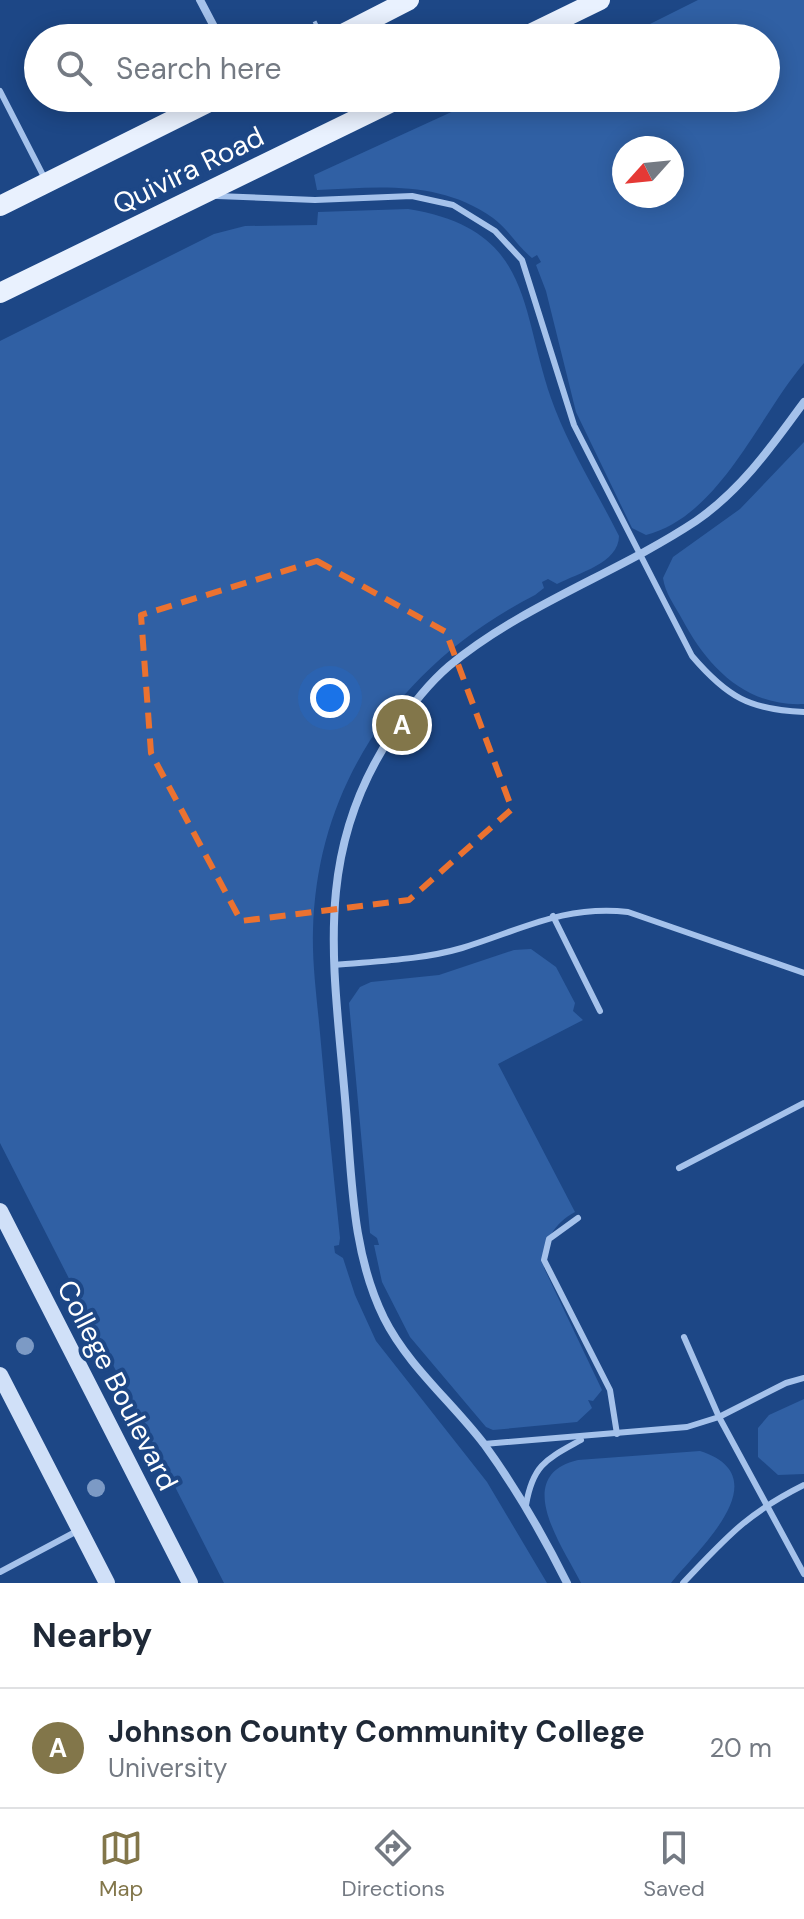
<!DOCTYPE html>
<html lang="en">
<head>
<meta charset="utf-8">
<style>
  :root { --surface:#fff; --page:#f2f2f3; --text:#1f2937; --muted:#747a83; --line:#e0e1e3; --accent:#82764a }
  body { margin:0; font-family:"DM Sans",sans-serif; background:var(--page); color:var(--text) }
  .compass { position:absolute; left:612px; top:136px; width:72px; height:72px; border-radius:50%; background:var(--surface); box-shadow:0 4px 20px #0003; rotate:243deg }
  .you { position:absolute; left:330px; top:698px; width:28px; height:28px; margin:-20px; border:6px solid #fff; border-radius:50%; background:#1a73e8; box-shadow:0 0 0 12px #1a73e833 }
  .badge { display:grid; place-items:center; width:52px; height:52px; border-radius:50%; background:var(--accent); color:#fff; font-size:26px; font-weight:700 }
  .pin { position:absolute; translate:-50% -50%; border:4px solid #fff; box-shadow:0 2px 8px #0006 }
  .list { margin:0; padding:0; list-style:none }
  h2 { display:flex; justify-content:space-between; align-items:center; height:104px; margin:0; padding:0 32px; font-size:34px }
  h2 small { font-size:26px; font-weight:400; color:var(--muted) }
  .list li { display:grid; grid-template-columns:52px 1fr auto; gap:24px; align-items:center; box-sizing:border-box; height:120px; padding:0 32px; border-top:2px solid var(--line) }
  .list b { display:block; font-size:30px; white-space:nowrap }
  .list p { margin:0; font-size:26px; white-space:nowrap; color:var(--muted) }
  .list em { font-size:26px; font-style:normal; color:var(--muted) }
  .icon { flex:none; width:44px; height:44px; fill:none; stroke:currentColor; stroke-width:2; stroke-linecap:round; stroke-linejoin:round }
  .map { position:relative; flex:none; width:804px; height:1583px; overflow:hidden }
  .search { position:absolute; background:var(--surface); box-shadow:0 4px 20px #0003; left:24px; right:24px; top:24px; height:88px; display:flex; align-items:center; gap:20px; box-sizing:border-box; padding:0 28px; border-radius:44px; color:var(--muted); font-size:30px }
  .sheet { height:224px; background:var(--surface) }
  nav { display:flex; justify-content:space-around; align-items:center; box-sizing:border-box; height:112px; border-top:2px solid var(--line); background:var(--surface); font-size:22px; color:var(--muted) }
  nav a { display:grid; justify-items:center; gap:4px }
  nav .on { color:var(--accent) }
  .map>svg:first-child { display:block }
  .green { fill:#3060a4; fill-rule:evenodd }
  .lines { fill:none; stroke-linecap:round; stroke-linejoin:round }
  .path { stroke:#a5c2eb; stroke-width:5; stroke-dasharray:4 6; stroke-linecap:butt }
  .service { stroke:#a5c2eb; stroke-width:6 }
  .minor { stroke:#a5c2eb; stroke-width:8 }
  .secondary { stroke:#d0e0f8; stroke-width:16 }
  .primary { stroke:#e9f1fe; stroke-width:20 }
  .tree { fill:#7c9ac5 }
  .marked { fill:none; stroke:#eb7230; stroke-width:6; stroke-dasharray:16 10; stroke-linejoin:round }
  .labels { text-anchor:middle; stroke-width:8; stroke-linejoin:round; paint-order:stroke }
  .street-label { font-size:28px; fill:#fff; stroke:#1d4786 }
</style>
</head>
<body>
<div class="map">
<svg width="804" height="1583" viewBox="0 0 804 1583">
  <rect width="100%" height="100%" fill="#1d4786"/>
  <!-- green -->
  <g class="green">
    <path d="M 698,0 L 804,0 L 804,363 C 758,417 720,516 646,535 L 632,528 L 576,412 L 546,291 L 536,265 L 541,262 L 537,255 L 532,258 C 518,247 508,229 493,218 C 440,180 379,187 317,190 L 314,175 L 482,98 L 766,98 L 766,38 L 622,38 ZM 672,148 L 672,196 L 624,196 L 624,148 Z"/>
    <path d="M 408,209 C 538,230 518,313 555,409 C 572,453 598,494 619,536 C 619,563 578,573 557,584 L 548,579 L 542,582 L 544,588 L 535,595 C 404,662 317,779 313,930 C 312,964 317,999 320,1033 C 326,1102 333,1170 340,1238 L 339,1245 L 334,1246 L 335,1253 L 343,1258 L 355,1295 L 376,1341 L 487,1482 L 547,1583 L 224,1583 L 0,1143 L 0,341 L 214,234 L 245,226 L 317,225 L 318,212 Z"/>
    <path d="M 804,442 L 804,704 C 745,707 707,666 682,619 C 675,606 665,593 663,578 L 673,557 L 740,509 Z"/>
    <path d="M 531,949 L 556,967 L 575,1003 L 573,1011 L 583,1020 L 498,1064 L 575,1212 C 553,1224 543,1243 544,1268 L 602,1390 L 593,1401 L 588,1400 L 592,1408 L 577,1422 L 493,1430 L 486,1427 L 410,1337 L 382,1282 L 374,1245 L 379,1245 L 377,1238 L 370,1233 L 349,1003 L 360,987 L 371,982 L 439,975 L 514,950 Z"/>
    <path d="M 804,1399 L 804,1474 L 778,1475 L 758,1457 L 758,1428 L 769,1415 Z"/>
    <path d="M 700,1451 C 781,1477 697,1550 671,1583 L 581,1583 C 564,1548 510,1476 578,1460 Z"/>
  </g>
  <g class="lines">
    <!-- path -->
    <path class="path" d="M 287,38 L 319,22"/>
    <!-- service -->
    <g class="service">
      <path d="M 0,91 L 45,179"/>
      <path d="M 217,196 L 315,200 L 412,196 L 453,205 L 495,231 L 522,260 L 574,425 L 692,656 C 727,697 750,710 804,712"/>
      <path d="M 553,916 L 600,1011"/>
      <path d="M 334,965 C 377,961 421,960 462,948 C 521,930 563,905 628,912 L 804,973"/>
      <path d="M 679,1168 L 804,1103"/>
      <path d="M 578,1218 L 549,1239 L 544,1260 L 610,1390 L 617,1434"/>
      <path d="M 684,1337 L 719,1417 L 804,1574"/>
      <path d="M 484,1444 L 687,1427 L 719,1417 L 786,1383 L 804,1378"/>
      <path d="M 526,1505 C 533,1464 547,1459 581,1440"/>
      <path d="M 0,1572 L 79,1530"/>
      <path d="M 683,1583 C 727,1537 746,1514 804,1485"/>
    </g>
    <!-- minor -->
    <g class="minor">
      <path d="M 200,0 L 220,38"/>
      <path d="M 567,1583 C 543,1535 516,1488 484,1444 C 452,1402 408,1366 384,1318 C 352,1253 352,1180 346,1110 C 335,971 310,856 393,733 C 408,710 428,684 449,666 C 524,604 616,574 696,521 C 741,490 772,446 804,402"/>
    </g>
    <!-- secondary -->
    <g class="secondary">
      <path d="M 0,1211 L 190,1583"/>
      <path d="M 0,1375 L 107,1583"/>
    </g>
    <!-- primary -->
    <g class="primary">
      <path d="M 335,38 L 409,0"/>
      <path d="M 522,38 L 600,0"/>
      <path d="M 0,206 L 217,98"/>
      <path d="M 0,293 L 400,98"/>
    </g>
  </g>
  <!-- trees -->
  <g class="tree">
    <circle cx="25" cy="1346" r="9"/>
    <circle cx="96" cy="1488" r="9"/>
  </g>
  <!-- marked area -->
  <path class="marked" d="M 317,561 L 446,632 L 512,809 L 409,900 L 241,921 L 151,753 L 141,615 Z"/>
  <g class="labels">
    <!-- street labels -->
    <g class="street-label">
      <text transform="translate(188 170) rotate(-26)" y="10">Quivira Road</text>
      <text transform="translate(118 1385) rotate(63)" y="10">College Boulevard</text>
    </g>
  </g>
</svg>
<svg class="compass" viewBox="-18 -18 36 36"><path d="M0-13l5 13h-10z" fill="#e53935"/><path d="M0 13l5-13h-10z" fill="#747a83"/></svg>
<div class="you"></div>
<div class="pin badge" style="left:402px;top:725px">A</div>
<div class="search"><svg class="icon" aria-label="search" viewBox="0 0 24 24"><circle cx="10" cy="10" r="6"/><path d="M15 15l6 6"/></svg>Search here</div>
</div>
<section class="sheet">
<h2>Nearby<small></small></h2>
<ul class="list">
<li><span class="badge">A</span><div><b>Johnson County Community College</b><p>University</p></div><em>20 m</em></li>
</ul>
</section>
<nav>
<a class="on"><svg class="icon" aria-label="map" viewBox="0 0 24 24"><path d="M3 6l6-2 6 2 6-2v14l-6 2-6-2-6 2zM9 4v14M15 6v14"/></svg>Map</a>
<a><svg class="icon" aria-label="directions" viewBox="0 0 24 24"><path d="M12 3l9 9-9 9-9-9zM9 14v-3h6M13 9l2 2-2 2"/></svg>Directions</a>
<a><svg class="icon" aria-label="saved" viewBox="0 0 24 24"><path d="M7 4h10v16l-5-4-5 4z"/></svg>Saved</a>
</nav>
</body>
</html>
